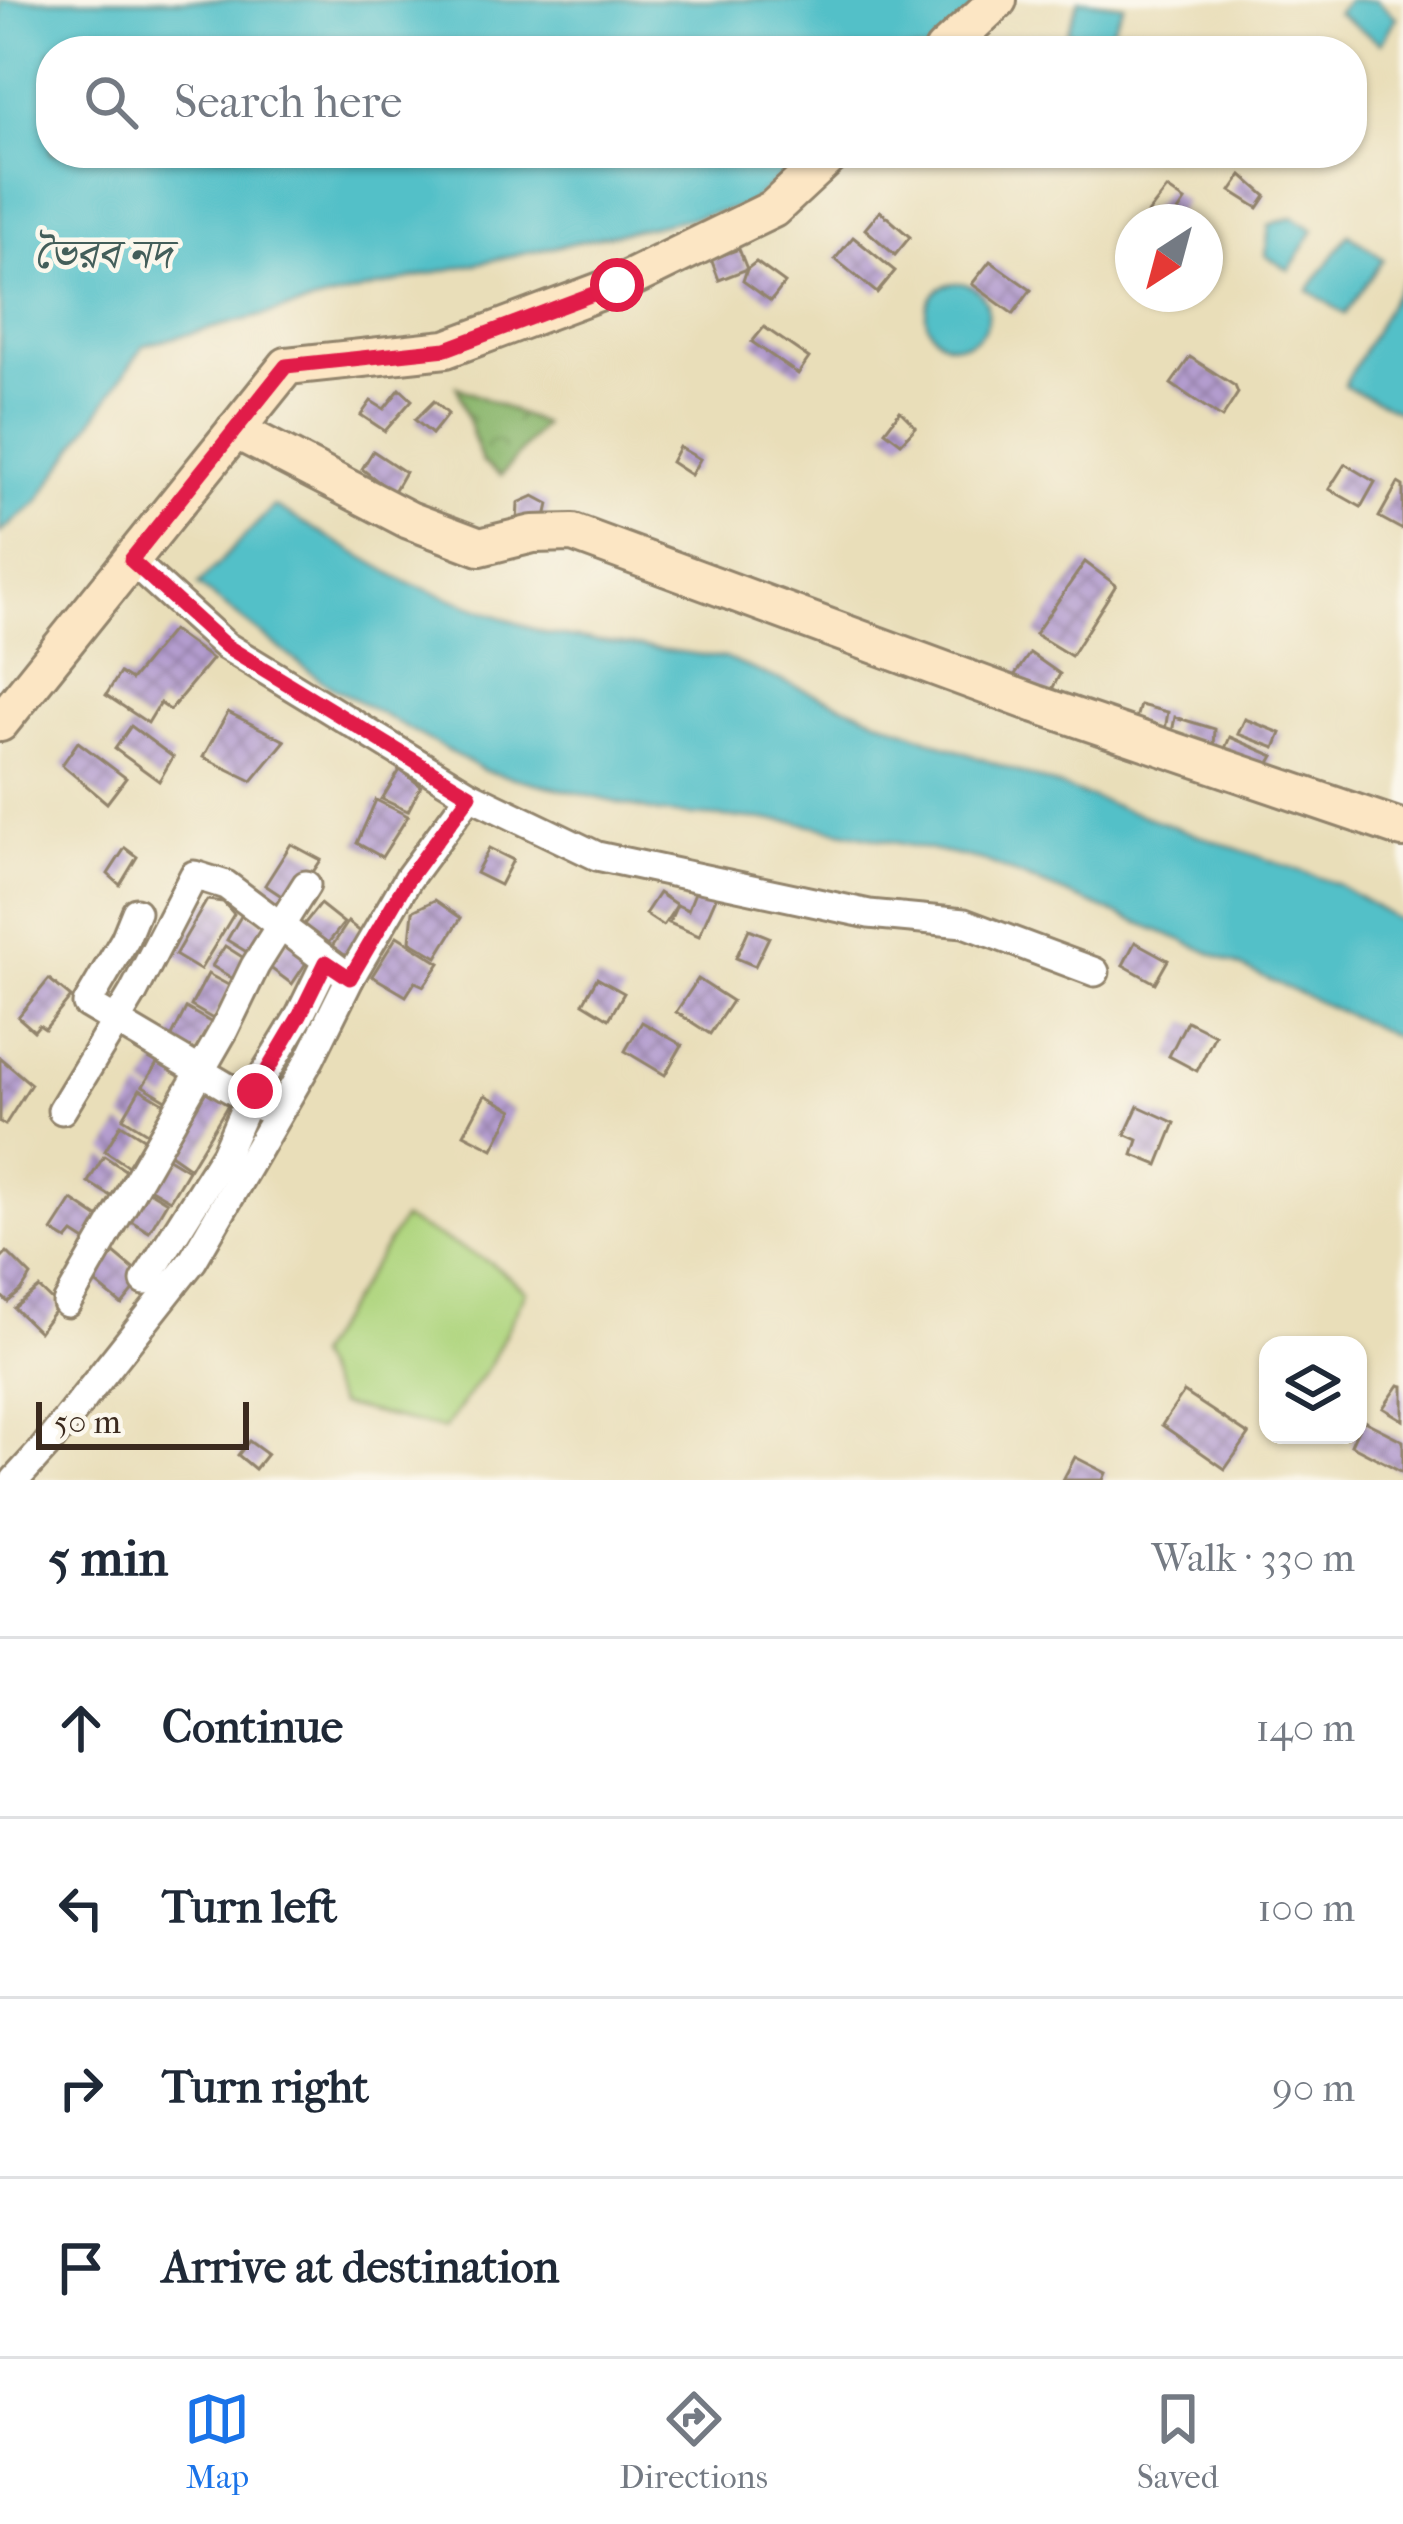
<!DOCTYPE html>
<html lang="en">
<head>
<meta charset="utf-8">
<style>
  :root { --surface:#fff; --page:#f2f2f3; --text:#1f2937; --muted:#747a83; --line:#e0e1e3; --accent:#1a73e8 }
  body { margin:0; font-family:"IM FELL French Canon","Noto Serif Bengali",serif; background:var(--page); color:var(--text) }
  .controls { position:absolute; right:36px; bottom:36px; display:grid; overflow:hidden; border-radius:24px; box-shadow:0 3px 9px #0004 }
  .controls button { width:108px; height:108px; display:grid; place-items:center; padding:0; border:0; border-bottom:3px solid var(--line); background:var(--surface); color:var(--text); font:60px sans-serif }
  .compass { position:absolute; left:1115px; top:204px; width:108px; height:108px; border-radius:50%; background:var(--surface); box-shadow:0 3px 9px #0004; rotate:216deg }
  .scale { position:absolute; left:36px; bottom:30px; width:213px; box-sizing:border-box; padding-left:12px; border:6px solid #3b2a1e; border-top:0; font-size:33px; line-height:42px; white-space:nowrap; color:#3b2a1e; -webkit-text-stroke:9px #fbf7ec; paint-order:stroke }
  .stop { position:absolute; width:36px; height:36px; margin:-27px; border:9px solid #e11d48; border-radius:50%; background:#fff }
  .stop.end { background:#e11d48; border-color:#fff; box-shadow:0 3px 12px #0008 }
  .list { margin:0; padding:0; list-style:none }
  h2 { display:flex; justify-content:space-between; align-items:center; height:156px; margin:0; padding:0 48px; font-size:51px }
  h2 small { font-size:39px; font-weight:400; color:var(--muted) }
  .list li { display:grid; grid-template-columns:78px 1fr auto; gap:36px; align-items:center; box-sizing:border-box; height:180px; padding:0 48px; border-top:3px solid var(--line) }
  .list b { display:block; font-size:45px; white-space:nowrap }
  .list em { font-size:39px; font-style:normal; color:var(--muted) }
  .icon { flex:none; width:66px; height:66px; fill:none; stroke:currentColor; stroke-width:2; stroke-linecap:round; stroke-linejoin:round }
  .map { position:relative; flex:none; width:1403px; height:1480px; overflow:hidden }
  .search { position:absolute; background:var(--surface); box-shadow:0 3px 9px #0004; left:36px; right:36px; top:36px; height:132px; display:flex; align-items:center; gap:30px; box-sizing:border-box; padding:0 42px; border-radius:48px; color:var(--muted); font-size:45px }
  .sheet { height:876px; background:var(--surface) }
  nav { display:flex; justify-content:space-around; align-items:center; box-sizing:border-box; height:168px; border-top:3px solid var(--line); background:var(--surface); font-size:33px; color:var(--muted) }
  nav a { display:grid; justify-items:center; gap:6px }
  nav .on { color:var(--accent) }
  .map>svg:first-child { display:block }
  .grass { fill:#b0d680; stroke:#76804f; stroke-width:3 }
  .forest { fill:url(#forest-crowns); stroke:#647046; stroke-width:3 }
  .water { fill:#52c0c8; stroke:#467573; stroke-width:3 }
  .building { fill:url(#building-cross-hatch) }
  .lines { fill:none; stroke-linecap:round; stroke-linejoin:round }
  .street-casing { stroke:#92846c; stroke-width:33 }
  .secondary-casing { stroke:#92846c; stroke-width:42 }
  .street { stroke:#fff; stroke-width:27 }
  .secondary { stroke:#fce6c4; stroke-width:36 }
  .route { stroke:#e11d48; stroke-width:15 }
  .labels { text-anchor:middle; stroke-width:9; stroke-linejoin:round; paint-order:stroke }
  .water-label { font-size:42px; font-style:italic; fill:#435e5a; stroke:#fbf7ec }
</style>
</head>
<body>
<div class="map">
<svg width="1403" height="1480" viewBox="0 0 1403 1480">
  <defs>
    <pattern id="forest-crowns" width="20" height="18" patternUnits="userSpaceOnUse" patternTransform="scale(3)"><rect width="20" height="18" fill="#8cb76e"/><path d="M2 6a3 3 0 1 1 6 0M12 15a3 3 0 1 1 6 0" fill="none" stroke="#74955a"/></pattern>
    <pattern id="building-cross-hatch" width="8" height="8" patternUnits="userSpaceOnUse" patternTransform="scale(3)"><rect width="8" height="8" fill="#b49dcf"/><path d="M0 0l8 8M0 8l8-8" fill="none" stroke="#9480a7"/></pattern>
  </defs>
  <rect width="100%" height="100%" fill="#fbf7ec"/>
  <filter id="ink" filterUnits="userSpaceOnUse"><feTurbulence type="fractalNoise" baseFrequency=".00833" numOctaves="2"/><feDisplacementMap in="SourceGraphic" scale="24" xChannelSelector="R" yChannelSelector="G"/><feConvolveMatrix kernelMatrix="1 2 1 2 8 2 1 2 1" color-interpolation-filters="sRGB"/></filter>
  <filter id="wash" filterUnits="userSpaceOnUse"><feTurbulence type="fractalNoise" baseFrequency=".004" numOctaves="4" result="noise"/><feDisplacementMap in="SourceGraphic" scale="48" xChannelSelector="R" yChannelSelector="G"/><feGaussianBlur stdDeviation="2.7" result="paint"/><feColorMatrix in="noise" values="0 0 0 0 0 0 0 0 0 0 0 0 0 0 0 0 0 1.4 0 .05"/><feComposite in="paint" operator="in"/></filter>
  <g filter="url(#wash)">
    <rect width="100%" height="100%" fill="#e9deb9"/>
    <!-- grass -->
    <path class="grass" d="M 403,1219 L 491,1263 L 526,1291 L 490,1365 L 444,1429 L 339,1405 L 315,1356 Z"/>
    <!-- forest -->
    <path class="forest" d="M 457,387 L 543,424 L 501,476 L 482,462 Z"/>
    <!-- water -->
    <g class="water">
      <path d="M 0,0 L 986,0 L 926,51 L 51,51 L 51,153 L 808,153 L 746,206 L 437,272 L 144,345 L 37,503 L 0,533 Z"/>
      <path d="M 1079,0 L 1124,5 L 1104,44 L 1067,32 Z"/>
      <path d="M 1348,0 L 1376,0 L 1396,17 L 1381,43 L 1337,13 Z"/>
      <path d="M 1293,217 L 1314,230 L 1289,270 L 1266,256 L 1269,225 Z"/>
      <path d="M 1349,234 L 1383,259 L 1345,314 L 1308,290 Z"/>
      <path d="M 1403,279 L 1403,413 L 1344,386 Z"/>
      <circle cx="957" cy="314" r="31"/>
      <path d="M 274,506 L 408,583 L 547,634 L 724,658 L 948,747 L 1337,884 L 1403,923 L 1403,1040 L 1177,938 L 984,861 L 797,822 L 660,813 L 485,771 L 322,681 L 198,585 Z"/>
    </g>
    <g id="blocks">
      <!-- building -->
      <g class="building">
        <path d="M 1242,175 L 1266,196 L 1258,208 L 1231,191 Z"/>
        <path d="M 1167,189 L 1185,201 L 1171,222 L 1155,222 L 1146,216 Z"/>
        <path d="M 880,211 L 910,237 L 895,255 L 865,229 Z"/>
        <path d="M 853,237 L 895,271 L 877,293 L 835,259 Z"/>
        <path d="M 739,249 L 747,269 L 756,262 L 785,283 L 771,301 L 743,281 L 747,269 L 719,280 L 711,259 Z"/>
        <path d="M 990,261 L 1031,290 L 1013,314 L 972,284 Z"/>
        <path d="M 764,327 L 809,358 L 798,374 L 752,342 Z"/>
        <path d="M 1190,357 L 1235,386 L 1238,393 L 1222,418 L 1171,384 Z"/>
        <path d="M 400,389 L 412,400 L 385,431 L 361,415 L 371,401 L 384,409 Z"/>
        <path d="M 434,401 L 448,414 L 432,434 L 415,420 Z"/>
        <path d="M 900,411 L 916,427 L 901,443 L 885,431 Z"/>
        <path d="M 679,447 L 700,459 L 691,475 L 671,462 Z"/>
        <path d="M 373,451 L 405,472 L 393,493 L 362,469 Z"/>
        <path d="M 1345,464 L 1375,482 L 1361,507 L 1329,489 Z"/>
        <path d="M 1398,483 L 1403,486 L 1403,530 L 1379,517 Z"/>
        <path d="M 534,496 L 549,504 L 545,522 L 517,523 L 518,503 Z"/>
        <path d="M 1085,562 L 1116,585 L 1071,656 L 1035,634 Z"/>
        <path d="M 172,630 L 212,659 L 170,710 L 160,703 L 148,723 L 106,695 L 120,673 L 131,680 Z"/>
        <path d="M 1030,653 L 1060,674 L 1049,695 L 1014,676 Z"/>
        <path d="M 1140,705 L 1168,712 L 1165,730 L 1135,722 Z"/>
        <path d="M 228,712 L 285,741 L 252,781 L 203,757 Z"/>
        <path d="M 1175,717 L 1215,729 L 1214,747 L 1172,732 Z"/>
        <path d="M 1245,719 L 1281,733 L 1275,748 L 1238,734 Z"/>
        <path d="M 131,726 L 173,757 L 159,781 L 115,749 Z"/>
        <path d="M 1230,737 L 1274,756 L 1267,768 L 1223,753 Z"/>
        <path d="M 78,742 L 126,778 L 107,803 L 62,765 Z"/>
        <path d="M 400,770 L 421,786 L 408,811 L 382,799 Z"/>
        <path d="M 376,800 L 408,816 L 382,857 L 357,843 Z"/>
        <path d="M 291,844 L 321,860 L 292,903 L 265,885 Z"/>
        <path d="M 125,848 L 137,857 L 120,885 L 108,874 Z"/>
        <path d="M 489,848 L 513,860 L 500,885 L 476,873 Z"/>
        <path d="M 700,880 L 720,888 L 699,936 L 669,923 L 677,905 L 688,910 Z"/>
        <path d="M 659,893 L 677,905 L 663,926 L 645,914 Z"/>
        <path d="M 207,900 L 223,902 L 234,914 L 200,970 L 175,955 Z"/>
        <path d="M 435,900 L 461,918 L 437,957 L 410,941 L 413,911 Z"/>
        <path d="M 320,904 L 344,923 L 321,952 L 297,933 Z"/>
        <path d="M 244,911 L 268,926 L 250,954 L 227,940 Z"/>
        <path d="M 348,922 L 371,940 L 350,971 L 327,954 Z"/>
        <path d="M 749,929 L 769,937 L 755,966 L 736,958 Z"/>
        <path d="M 397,936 L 440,963 L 424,986 L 415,982 L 406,996 L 372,976 Z"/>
        <path d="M 289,938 L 312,954 L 292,984 L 269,967 Z"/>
        <path d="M 1135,942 L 1168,960 L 1155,983 L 1123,965 Z"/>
        <path d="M 225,946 L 247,960 L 235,980 L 212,966 Z"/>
        <path d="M 208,974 L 232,987 L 213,1019 L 191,1006 Z"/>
        <path d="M 597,978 L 624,993 L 609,1019 L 583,1003 Z"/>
        <path d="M 49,979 L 71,997 L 45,1029 L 39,1025 L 34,1031 L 18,1017 Z"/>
        <path d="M 698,979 L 732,1001 L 710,1034 L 676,1012 Z"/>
        <path d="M 186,1008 L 212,1023 L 195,1054 L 170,1040 Z"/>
        <path d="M 1187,1021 L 1215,1035 L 1197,1071 L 1169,1056 Z"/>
        <path d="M 642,1022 L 682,1045 L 665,1075 L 625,1051 Z"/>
        <path d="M 161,1057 L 185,1072 L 168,1101 L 143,1086 Z"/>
        <path d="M 0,1058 L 31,1084 L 5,1125 L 0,1122 Z"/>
        <path d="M 203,1086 L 229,1103 L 190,1168 L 167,1152 Z"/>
        <path d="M 140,1089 L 167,1105 L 149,1134 L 123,1118 Z"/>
        <path d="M 485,1095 L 513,1110 L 493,1149 L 464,1134 Z"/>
        <path d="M 1138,1106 L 1175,1123 L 1158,1165 L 1133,1155 L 1138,1140 L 1125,1134 Z"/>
        <path d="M 121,1124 L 145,1139 L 128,1166 L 105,1151 Z"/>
        <path d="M 163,1155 L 188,1170 L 170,1200 L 144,1185 Z"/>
        <path d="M 104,1156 L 128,1172 L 112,1197 L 88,1182 Z"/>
        <path d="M 144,1188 L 167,1202 L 149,1232 L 126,1218 Z"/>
        <path d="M 72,1200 L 102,1220 L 87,1242 L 73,1233 L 67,1240 L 52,1231 Z"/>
        <path d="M 7,1252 L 31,1276 L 21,1291 L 8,1302 L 0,1295 L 0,1259 Z"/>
        <path d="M 114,1253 L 144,1278 L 122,1305 L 92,1280 Z"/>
        <path d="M 39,1288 L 58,1306 L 39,1332 L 14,1308 Z"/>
        <path d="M 1399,1385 L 1403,1386 L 1403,1420 L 1383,1408 Z"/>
        <path d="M 1184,1392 L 1249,1435 L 1225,1469 L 1162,1425 Z"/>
        <path d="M 1362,1420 L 1403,1441 L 1403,1472 L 1351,1445 Z"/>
        <path d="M 249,1441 L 267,1454 L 255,1469 L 238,1455 Z"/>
        <path d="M 1075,1457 L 1106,1473 L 1103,1480 L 1063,1480 Z"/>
      </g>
    </g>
  </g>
  <g filter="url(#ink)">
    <use href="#blocks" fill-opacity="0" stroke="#92846c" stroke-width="3"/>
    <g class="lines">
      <!-- street casing -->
      <g class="street-casing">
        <g id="street">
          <path d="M 131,560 L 226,646 L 470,795 L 597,856 L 869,914 L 964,923 L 1095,972"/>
          <path d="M 136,912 L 125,939 L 87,1004 L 261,1107"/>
          <path d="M 62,1110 L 133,993 L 194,875 L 226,885 L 350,978"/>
          <path d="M 145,1281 L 225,1154 L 249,1099 L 300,1015 L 326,962"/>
          <path d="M 67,1303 L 224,1030 L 255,966 L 306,885"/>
          <path d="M 15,1480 L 45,1447 L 193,1260 L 310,1059 L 350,978 L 408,879 L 470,795"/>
        </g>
      </g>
      <!-- secondary casing -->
      <g class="secondary-casing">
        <g id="secondary">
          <path d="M 943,51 L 998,0"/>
          <path d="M 235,430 L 409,520 L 480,547 L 533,534 L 573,533 L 1036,704 L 1403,829"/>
          <path d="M 0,723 L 287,366 L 446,349 L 617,285 L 773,209 L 833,153"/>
        </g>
      </g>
      <!-- street -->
      <use href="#street" class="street"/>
      <!-- secondary -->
      <use href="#secondary" class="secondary"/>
    </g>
  </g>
  <g class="lines" filter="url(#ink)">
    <!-- route -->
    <path class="route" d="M 255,1091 L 300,1015 L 326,962 L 350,978 L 408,879 L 470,795 L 226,646 L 131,560 L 286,366 L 446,349 L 617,285"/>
  </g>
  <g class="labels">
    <!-- water labels -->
    <g class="water-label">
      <text x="102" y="268">ভৈরব নদ</text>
    </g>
  </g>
</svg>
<div class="controls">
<button><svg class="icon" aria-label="layers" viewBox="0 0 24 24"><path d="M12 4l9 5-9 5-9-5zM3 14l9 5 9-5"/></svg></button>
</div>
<svg class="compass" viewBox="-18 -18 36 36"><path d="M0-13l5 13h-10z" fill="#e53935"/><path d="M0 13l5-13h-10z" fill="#747a83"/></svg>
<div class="scale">50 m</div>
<div class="stop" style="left:617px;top:285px"></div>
<div class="stop end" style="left:255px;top:1091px"></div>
<div class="search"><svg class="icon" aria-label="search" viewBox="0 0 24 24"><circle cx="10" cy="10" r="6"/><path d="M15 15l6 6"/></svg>Search here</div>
</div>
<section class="sheet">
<h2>5 min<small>Walk · 330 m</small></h2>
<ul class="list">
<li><svg class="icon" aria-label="ahead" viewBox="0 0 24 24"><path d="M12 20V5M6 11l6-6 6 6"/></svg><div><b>Continue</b></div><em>140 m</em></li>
<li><svg class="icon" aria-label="left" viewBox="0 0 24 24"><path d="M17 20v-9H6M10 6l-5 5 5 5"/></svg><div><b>Turn left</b></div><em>100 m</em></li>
<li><svg class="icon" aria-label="right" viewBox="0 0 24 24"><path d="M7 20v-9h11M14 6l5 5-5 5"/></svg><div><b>Turn right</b></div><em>90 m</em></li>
<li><svg class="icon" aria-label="arrive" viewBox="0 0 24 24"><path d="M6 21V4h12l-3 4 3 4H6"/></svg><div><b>Arrive at destination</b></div></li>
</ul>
</section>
<nav>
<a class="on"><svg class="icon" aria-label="map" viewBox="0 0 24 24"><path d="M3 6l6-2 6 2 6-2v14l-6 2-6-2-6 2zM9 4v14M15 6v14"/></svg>Map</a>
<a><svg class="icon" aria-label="directions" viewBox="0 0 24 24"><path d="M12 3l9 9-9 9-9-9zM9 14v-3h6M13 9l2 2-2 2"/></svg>Directions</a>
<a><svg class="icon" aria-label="saved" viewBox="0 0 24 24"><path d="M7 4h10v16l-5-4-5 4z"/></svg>Saved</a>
</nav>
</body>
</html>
